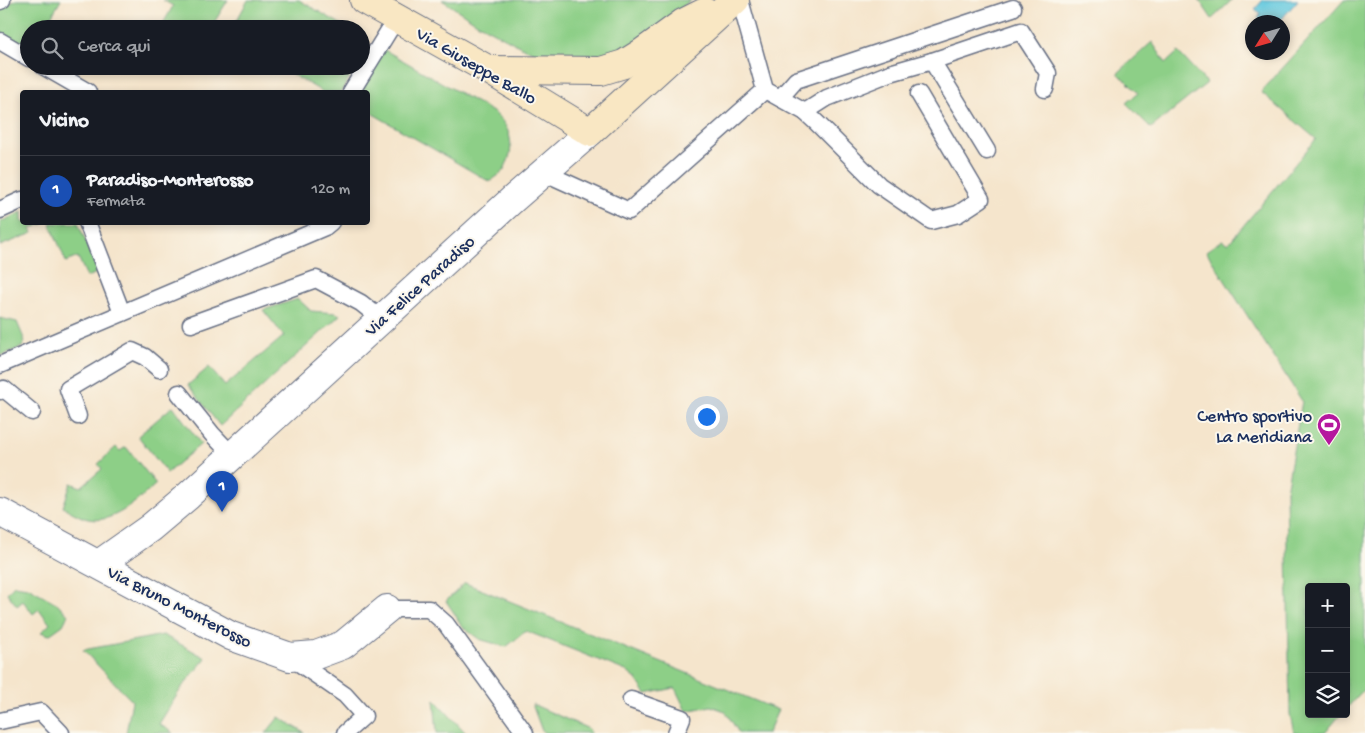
<!DOCTYPE html>
<html lang="it">
<head>
<meta charset="utf-8">
<style>
  :root { --surface:#171b24; --page:#20242c; --text:#f1f3f6; --muted:#9ea1a6; --line:#363941; --accent:#7c3aed }
  body { margin:0; font-family:"Gochi Hand",sans-serif; background:var(--page); color:var(--text) }
  .controls { position:absolute; right:15px; bottom:15px; display:grid; overflow:hidden; border-radius:5px; box-shadow:0 2px 8px #0003 }
  .controls button { width:45px; height:45px; display:grid; place-items:center; padding:0; border:0; border-bottom:1px solid var(--line); background:var(--surface); color:var(--text); font:25px sans-serif }
  .compass { position:absolute; left:1245px; top:15px; width:45px; height:45px; border-radius:50%; background:var(--surface); box-shadow:0 2px 8px #0003; rotate:233deg }
  .you { position:absolute; left:706px; top:416px; width:18px; height:18px; margin:-12px; border:4px solid #fff; border-radius:50%; background:#1a73e8; box-shadow:0 0 0 8px #1a73e833 }
  .badge { display:grid; place-items:center; width:32px; height:32px; border-radius:50%; background:var(--accent); color:#fff; font-size:16px; font-weight:700 }
  .pin { position:absolute; translate:-50% -41px; filter:drop-shadow(0 1px 2px #0008) }
  .pin::after { content:''; position:absolute; top:26px; width:18px; height:15px; background:inherit; clip-path:polygon(0 0,100% 0,50% 100%) }
  .list { margin:0; padding:0; list-style:none }
  h2 { display:flex; justify-content:space-between; align-items:center; height:65px; margin:0; padding:0 20px; font-size:21px }
  h2 small { font-size:16px; font-weight:400; color:var(--muted) }
  .list li { display:grid; grid-template-columns:32px 1fr auto; gap:15px; align-items:center; box-sizing:border-box; height:70px; padding:0 20px; border-top:1px solid var(--line) }
  .list b { display:block; font-size:19px; white-space:nowrap }
  .list p { margin:0; font-size:16px; white-space:nowrap; color:var(--muted) }
  .list em { font-size:16px; font-style:normal; color:var(--muted) }
  .icon { flex:none; width:28px; height:28px; fill:none; stroke:currentColor; stroke-width:2; stroke-linecap:round; stroke-linejoin:round }
  .map { position:relative; flex:none; width:1365px; height:733px; overflow:hidden }
  .search { position:absolute; background:var(--surface); box-shadow:0 2px 8px #0003; left:20px; top:20px; width:350px; height:55px; display:flex; align-items:center; gap:12px; box-sizing:border-box; padding:0 18px; border-radius:28px; color:var(--muted); font-size:19px }
  .panel { position:absolute; background:var(--surface); box-shadow:0 2px 8px #0003; left:20px; top:90px; width:350px; height:135px; border-radius:5px }
  .map>svg:first-child { display:block }
  .green { fill:#8dcf87; stroke:#547f72 }
  .water { fill:#61c8de; stroke:#3e7c9e }
  .lines { fill:none; stroke-linecap:round; stroke-linejoin:round }
  .lane-casing { stroke:#676f84; stroke-width:19 }
  .street-casing { stroke:#676f84; stroke-width:30 }
  .secondary-casing { stroke:#676f84; stroke-width:30 }
  .lane { stroke:#fff; stroke-width:16 }
  .street { stroke:#fff; stroke-width:28 }
  .secondary { stroke:#f9e7c3; stroke-width:28 }
  .labels { text-anchor:middle; stroke-width:4; stroke-linejoin:round; paint-order:stroke }
  .street-label { font-size:18px; fill:#1b2f5e; stroke:#fbf7ec }
  .poi-label { font-size:18px; fill:#1b2f5e; stroke:#fbf7ec; text-anchor:end }
</style>
</head>
<body>
<div class="map">
<svg width="1365" height="733" viewBox="0 0 1365 733">
  <rect width="100%" height="100%" fill="#fbf7ec"/>
  <filter id="ink" filterUnits="userSpaceOnUse"><feTurbulence type="fractalNoise" baseFrequency=".02" numOctaves="2"/><feDisplacementMap in="SourceGraphic" scale="10" xChannelSelector="R" yChannelSelector="G"/><feConvolveMatrix kernelMatrix="1 2 1 2 8 2 1 2 1" color-interpolation-filters="sRGB"/></filter>
  <filter id="wash" filterUnits="userSpaceOnUse"><feTurbulence type="fractalNoise" baseFrequency=".0096" numOctaves="4" result="noise"/><feDisplacementMap in="SourceGraphic" scale="20" xChannelSelector="R" yChannelSelector="G"/><feGaussianBlur stdDeviation="1.12" result="paint"/><feColorMatrix in="noise" values="0 0 0 0 0 0 0 0 0 0 0 0 0 0 0 0 0 1.4 0 .05"/><feComposite in="paint" operator="in"/></filter>
  <g filter="url(#wash)">
    <rect width="100%" height="100%" fill="#f5e5cc"/>
    <!-- green -->
    <g class="green">
      <path d="M 16,0 L 61,0 L 44,29 L 29,29 L 29,51 L 0,33 L 0,9 Z"/>
      <path d="M 163,0 L 228,0 L 210,29 L 160,29 L 173,6 Z"/>
      <path d="M 248,0 L 299,0 L 349,29 L 232,29 Z"/>
      <path d="M 442,0 L 691,0 L 622,55 L 601,60 L 547,58 L 523,48 L 477,23 Z"/>
      <path d="M 1199,0 L 1232,0 L 1212,19 Z"/>
      <path d="M 1344,0 L 1365,0 L 1365,688 L 1346,709 L 1346,587 L 1309,587 L 1309,714 L 1341,714 L 1325,733 L 1294,733 L 1290,714 L 1286,491 L 1302,401 L 1206,251 L 1222,240 L 1228,244 L 1316,139 L 1261,92 Z"/>
      <path d="M 1152,42 L 1166,63 L 1178,52 L 1207,83 L 1151,128 L 1126,103 L 1138,93 L 1118,73 Z"/>
      <path d="M 383,49 L 493,112 C 508,123 515,142 508,161 C 506,164 505,169 503,171 C 500,175 494,178 490,182 L 368,111 L 368,92 L 358,92 Z"/>
      <path d="M 277,66 L 356,66 L 341,92 L 323,92 Z"/>
      <path d="M 22,212 L 22,222 L 45,223 L 31,228 L 33,233 L 0,246 L 0,222 Z"/>
      <path d="M 50,223 L 78,223 L 99,272 L 87,277 L 78,257 L 66,262 Z"/>
      <path d="M 298,299 L 311,311 L 336,313 L 340,315 L 220,426 L 188,385 L 209,367 L 225,386 L 284,336 L 263,310 Z"/>
      <path d="M 0,318 L 17,322 L 25,341 L 22,347 L 0,356 Z"/>
      <path d="M 173,406 L 201,444 L 167,473 L 138,436 Z"/>
      <path d="M 116,447 L 120,451 L 126,447 L 156,484 C 138,500 111,527 84,518 C 77,515 70,511 63,507 L 71,483 L 81,487 L 102,469 L 98,464 Z"/>
      <path d="M 465,583 L 778,710 L 768,733 L 739,733 L 725,711 L 711,706 L 686,711 L 675,688 L 646,694 L 636,679 L 626,671 L 526,631 L 506,647 L 479,639 L 461,626 L 456,616 L 446,601 Z"/>
      <path d="M 14,585 L 28,587 L 58,604 L 68,615 L 63,625 L 49,635 L 41,632 L 50,624 L 39,609 L 33,614 L 23,601 L 17,606 L 7,593 Z"/>
      <path d="M 163,635 L 206,658 L 182,687 L 159,724 L 173,733 L 126,733 L 132,701 L 83,650 Z"/>
      <path d="M 434,699 L 466,733 L 437,733 Z"/>
      <path d="M 532,704 L 589,729 L 591,733 L 547,733 L 542,731 Z"/>
      <path d="M 279,717 L 305,733 L 266,733 Z"/>
    </g>
    <!-- water -->
    <path class="water" d="M 1263,0 L 1298,0 L 1279,22 L 1258,22 L 1260,13 L 1255,9 Z"/>
  </g>
  <g filter="url(#ink)">
    <g class="lines">
      <!-- lane casing -->
      <g class="lane-casing">
        <g id="lane">
          <path d="M 0,1 L 2,0"/>
          <path d="M 0,41 L 29,58"/>
          <path d="M 932,61 L 987,151"/>
          <path d="M 43,66 L 88,92"/>
          <path d="M 765,90 L 805,112 L 817,123 L 879,185 L 931,221 L 958,214 L 981,199 L 919,94"/>
          <path d="M 351,92 L 396,19"/>
          <path d="M 780,98 L 796,80 L 1013,8"/>
          <path d="M 805,112 L 827,98 L 890,73 L 932,61 L 1021,31 L 1048,73 L 1045,89"/>
          <path d="M 543,172 L 629,211 L 765,90 L 740,0"/>
          <path d="M 0,210 L 22,200"/>
          <path d="M 87,222 L 122,313"/>
          <path d="M 191,324 L 316,279 L 361,303 L 381,319"/>
          <path d="M 0,365 L 325,227 L 331,222"/>
          <path d="M 0,391 L 4,389 L 32,412"/>
          <path d="M 179,393 L 212,434 L 232,455"/>
          <path d="M 78,416 L 68,389 L 132,351 L 145,357 L 159,369"/>
          <path d="M 387,609 L 429,609 L 446,624 L 525,733"/>
          <path d="M 290,657 L 345,695 L 364,716 L 345,733"/>
          <path d="M 631,700 L 682,718 L 676,733"/>
          <path d="M 0,721 L 41,712 L 61,733"/>
        </g>
      </g>
      <!-- street casing -->
      <g class="street-casing">
        <g id="street">
          <path d="M 0,512 L 231,636 L 290,657 L 316,655 L 343,645 L 387,609"/>
          <path d="M 99,564 L 150,528 L 188,496 L 512,200 L 590,132"/>
        </g>
      </g>
      <!-- secondary casing -->
      <g class="secondary-casing">
        <g id="secondary">
          <path d="M 364,0 L 489,70 L 590,132 L 735,0"/>
          <path d="M 489,70 L 601,71 L 624,64 L 643,52 L 683,23 L 705,12"/>
        </g>
      </g>
      <!-- lane -->
      <use href="#lane" class="lane"/>
      <!-- street -->
      <use href="#street" class="street"/>
      <!-- secondary -->
      <use href="#secondary" class="secondary"/>
    </g>
  </g>
  <!-- icons -->
  <defs>
    <g id="stadium-pin" transform="scale(1.25)"><path d="M0 17L-7.5 6A9.5 9.5 0 1 1 7.5 6Z" fill="#b5179e" stroke="#fbf7ec"/><path d="M0-5a6.5 5 0 1 0 0 10a6.5 5 0 1 0 0-10ZM-3.5-1.8h7v3.6h-7Z" fill="#fff"/></g>
  </defs>
  <g fill-rule="evenodd">
    <use href="#stadium-pin" x="1329" y="425"/>
  </g>
  <g class="labels">
    <!-- street labels -->
    <g class="street-label">
      <text transform="translate(477 65) rotate(30)" y="6">Via Giuseppe Ballo</text>
      <text transform="translate(419 285) rotate(-42)" y="6">Via Felice Paradiso</text>
      <text transform="translate(180 606) rotate(27)" y="6">Via Bruno Monterosso</text>
    </g>
    <!-- poi labels -->
    <g class="poi-label">
      <text x="1312" y="421">Centro sportivo<tspan x="1312" dy="21">La Meridiana</tspan></text>
    </g>
  </g>
</svg>
<div class="controls">
<button>+</button>
<button>−</button>
<button><svg class="icon" aria-label="layers" viewBox="0 0 24 24"><path d="M12 4l9 5-9 5-9-5zM3 14l9 5 9-5"/></svg></button>
</div>
<svg class="compass" viewBox="-18 -18 36 36"><path d="M0-13l5 13h-10z" fill="#e53935"/><path d="M0 13l5-13h-10z" fill="#9ea1a6"/></svg>
<div class="you"></div>
<div class="pin badge" style="left:222px;top:512px;background:#1a4fb4">1</div>
<div class="search"><svg class="icon" aria-label="search" viewBox="0 0 24 24"><circle cx="10" cy="10" r="6"/><path d="M15 15l6 6"/></svg>Cerca qui</div>
<section class="panel">
<h2>Vicino<small></small></h2>
<ul class="list">
<li><span class="badge" style="background:#1a4fb4">1</span><div><b>Paradiso-Monterosso</b><p>Fermata</p></div><em>120 m</em></li>
</ul>
</section>
</div>
</body>
</html>
